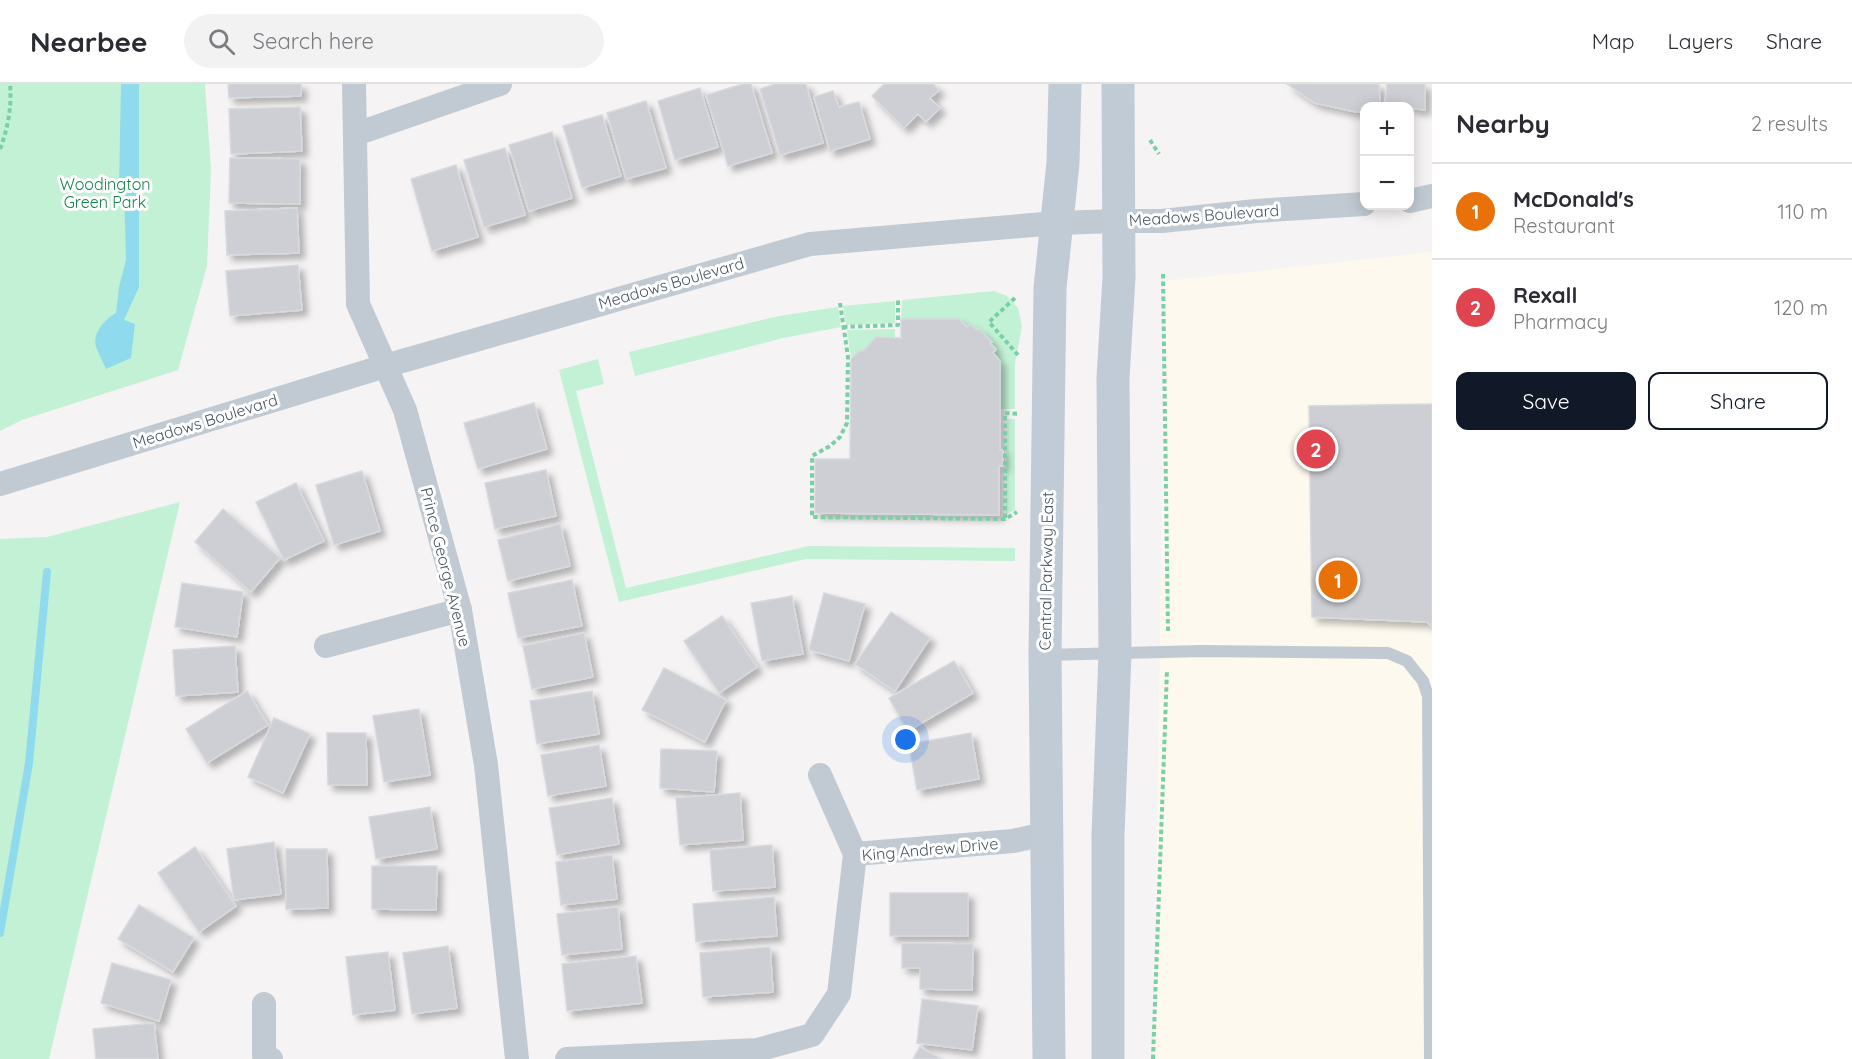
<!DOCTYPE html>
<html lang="en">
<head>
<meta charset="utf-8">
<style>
  :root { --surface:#fff; --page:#f2f2f3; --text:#2b2b33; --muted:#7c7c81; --line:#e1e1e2; --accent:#111827 }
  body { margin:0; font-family:Quicksand,sans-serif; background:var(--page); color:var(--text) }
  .controls { position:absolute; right:18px; top:18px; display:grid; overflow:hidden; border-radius:12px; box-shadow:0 3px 15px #0003 }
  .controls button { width:54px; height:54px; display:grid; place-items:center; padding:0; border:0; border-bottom:2px solid var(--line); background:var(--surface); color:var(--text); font:30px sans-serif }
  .you { position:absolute; left:906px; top:656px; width:21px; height:21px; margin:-15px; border:4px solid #fff; border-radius:50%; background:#1a73e8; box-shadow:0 0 0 9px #1a73e833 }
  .badge { display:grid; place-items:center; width:39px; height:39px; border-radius:50%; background:var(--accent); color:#fff; font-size:20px; font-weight:700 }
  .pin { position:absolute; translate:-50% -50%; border:3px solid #fff; box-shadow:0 2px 6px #0006 }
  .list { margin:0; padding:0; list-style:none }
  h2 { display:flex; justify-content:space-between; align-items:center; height:78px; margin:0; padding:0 24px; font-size:26px }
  h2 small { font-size:20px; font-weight:400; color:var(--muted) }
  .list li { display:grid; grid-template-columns:39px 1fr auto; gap:18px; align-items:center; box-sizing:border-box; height:96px; padding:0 24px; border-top:2px solid var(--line) }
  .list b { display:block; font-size:22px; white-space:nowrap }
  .list p { margin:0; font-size:20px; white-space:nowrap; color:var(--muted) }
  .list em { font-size:20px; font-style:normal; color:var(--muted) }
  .actions { display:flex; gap:12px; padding:18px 24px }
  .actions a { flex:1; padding:14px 0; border:2px solid var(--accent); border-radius:12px; text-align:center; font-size:21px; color:var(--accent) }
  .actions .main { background:var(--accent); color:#fff }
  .icon { flex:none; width:33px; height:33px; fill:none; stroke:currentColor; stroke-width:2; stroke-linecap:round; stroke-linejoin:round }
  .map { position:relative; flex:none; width:1432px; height:975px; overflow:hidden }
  header { display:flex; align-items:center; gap:36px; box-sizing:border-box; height:84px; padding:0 30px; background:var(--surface); border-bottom:2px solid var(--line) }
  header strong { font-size:28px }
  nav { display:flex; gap:33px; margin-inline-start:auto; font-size:21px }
  .search { width:420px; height:54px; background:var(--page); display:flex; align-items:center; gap:15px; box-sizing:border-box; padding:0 21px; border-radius:33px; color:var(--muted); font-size:22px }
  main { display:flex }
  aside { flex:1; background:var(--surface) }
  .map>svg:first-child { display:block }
  .commercial { fill:#fdf9ef }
  .green { fill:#c3f1d5 }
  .water { fill:#90daee }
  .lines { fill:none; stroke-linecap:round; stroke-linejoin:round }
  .stream { stroke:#90daee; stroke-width:8 }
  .building { fill:#cdcfd5; stroke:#d7d9de; stroke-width:1.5; filter:url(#shadow) }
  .path { stroke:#7ad0a6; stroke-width:4; stroke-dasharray:4.5 3; stroke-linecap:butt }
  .lane { stroke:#c1cad2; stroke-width:12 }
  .street { stroke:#c1cad2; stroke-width:24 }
  .secondary { stroke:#c1cbd6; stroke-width:33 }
  .labels { text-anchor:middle; stroke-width:6; stroke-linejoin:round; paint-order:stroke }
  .park-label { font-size:16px; fill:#17864f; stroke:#fff }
  .street-label { font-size:16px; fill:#4a5661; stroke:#fff }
</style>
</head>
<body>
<header>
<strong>Nearbee</strong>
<div class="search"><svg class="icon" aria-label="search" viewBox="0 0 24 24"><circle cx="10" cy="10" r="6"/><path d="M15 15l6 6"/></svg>Search here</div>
<nav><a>Map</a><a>Layers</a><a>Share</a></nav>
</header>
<main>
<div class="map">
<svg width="1432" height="975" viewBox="0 0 1432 975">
  <defs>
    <filter id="shadow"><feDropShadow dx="5.5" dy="5.5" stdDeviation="3" flood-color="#0004"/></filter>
  </defs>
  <rect width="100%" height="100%" fill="#f5f3f3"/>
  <!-- commercial -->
  <path class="commercial" d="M 1432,168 L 1432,975 L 1154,975 L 1165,197 Z"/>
  <!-- green -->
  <g class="green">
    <path d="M 0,0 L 205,0 L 211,86 L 207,182 L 178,286 L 22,336 L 0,347 Z"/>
    <path d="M 994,207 L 1007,212 L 1018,224 L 1022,242 L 1015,280 L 1015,325 L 1000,325 L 1000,277 L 993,269 L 996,265 L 990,259 L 992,258 L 979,245 L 977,246 L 971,240 L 967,243 L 959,235 L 901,235 L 902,216 Z"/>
    <path d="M 895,217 L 895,239 L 846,241 L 843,222 Z"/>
    <path d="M 838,223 L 841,243 L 783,254 L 635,292 L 629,268 L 779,232 Z"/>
    <path d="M 895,245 L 895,253 L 876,253 L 863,267 L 859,267 L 851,275 L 847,246 Z"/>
    <path d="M 598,275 L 604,300 L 576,307 L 626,504 L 809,462 L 1015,464 L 1015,477 L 805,475 L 619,518 L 559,286 Z"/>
    <path d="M 1007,335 L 1015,335 L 1015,426 L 1006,430 Z"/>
    <path d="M 180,418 L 49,975 L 0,975 L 0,455 L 47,453 Z"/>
  </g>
  <!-- water -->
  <path class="water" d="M 121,0 L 139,0 L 139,203 L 124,236 L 135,240 L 131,274 L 106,285 C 103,278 99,271 96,263 C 92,249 105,235 116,229 L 119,203 L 126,176 L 124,104 L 119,99 Z"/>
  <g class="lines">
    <!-- stream -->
    <path class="stream" d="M 0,849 L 29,679 L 47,488"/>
  </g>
  <!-- building -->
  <g class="building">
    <path d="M 228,0 L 301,0 L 301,12 L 229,14 Z"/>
    <path d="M 743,0 L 751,0 L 772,69 L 728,82 L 706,11 Z"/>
    <path d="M 775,0 L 806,0 L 823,59 L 780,71 L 760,5 Z"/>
    <path d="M 884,0 L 933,0 L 939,6 L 930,14 L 940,24 L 926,38 L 918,30 L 904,44 L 872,12 Z"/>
    <path d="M 1287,0 L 1379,0 L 1380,22 L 1364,22 L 1364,29 L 1351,27 L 1315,19 Z"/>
    <path d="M 1387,0 L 1425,0 L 1425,26 L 1410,24 L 1410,22 L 1385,21 Z"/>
    <path d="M 700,4 L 718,63 L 675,76 L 658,17 Z"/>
    <path d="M 833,7 L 839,23 L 859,18 L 870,55 L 830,67 L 814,13 Z"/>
    <path d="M 646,17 L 666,84 L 626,95 L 607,29 Z"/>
    <path d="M 300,23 L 302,67 L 231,70 L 229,25 Z"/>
    <path d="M 602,31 L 621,92 L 582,104 L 563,42 Z"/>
    <path d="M 552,48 L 572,114 L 529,127 L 509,61 Z"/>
    <path d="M 505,64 L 525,131 L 484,143 L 464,76 Z"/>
    <path d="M 230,74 L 300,75 L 300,120 L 229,119 Z"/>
    <path d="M 456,81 L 478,153 L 432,167 L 411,95 Z"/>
    <path d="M 297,124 L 299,169 L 227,171 L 225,127 Z"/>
    <path d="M 298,181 L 302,226 L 230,232 L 226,187 Z"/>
    <path d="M 901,235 L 959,235 L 967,243 L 970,240 L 977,246 L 979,245 L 992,258 L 990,259 L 996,265 L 993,269 L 1000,277 L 1000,366 L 1003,366 L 1003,382 L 999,382 L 999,431 L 815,429 L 815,375 L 850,375 L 851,275 L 859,267 L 863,267 L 876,253 L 901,254 Z"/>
    <path d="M 534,319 L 547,365 L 478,385 L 464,339 Z"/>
    <path d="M 1432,320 L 1432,543 L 1427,538 L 1312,533 L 1309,322 Z"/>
    <path d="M 546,386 L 556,432 L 495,445 L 485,399 Z"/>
    <path d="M 362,387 L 380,447 L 334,461 L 316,401 Z"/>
    <path d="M 296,399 L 324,457 L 284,476 L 256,418 Z"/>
    <path d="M 223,425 L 280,474 L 251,508 L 195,458 Z"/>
    <path d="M 560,440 L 570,482 L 508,497 L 498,456 Z"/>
    <path d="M 572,496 L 582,542 L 518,554 L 508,509 Z"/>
    <path d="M 182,499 L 243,508 L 237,553 L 175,543 Z"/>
    <path d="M 824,509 L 865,520 L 849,577 L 809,566 Z"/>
    <path d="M 792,512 L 803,570 L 762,577 L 751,519 Z"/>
    <path d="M 891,528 L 930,554 L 895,607 L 855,580 Z"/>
    <path d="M 722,532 L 757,583 L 719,609 L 684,557 Z"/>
    <path d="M 584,549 L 593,593 L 532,605 L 523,562 Z"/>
    <path d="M 235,562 L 238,608 L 176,612 L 173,566 Z"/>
    <path d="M 954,577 L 973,609 L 908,647 L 889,614 Z"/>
    <path d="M 664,584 L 726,616 L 705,658 L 642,626 Z"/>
    <path d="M 247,607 L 268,641 L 207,679 L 186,645 Z"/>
    <path d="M 592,607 L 599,650 L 537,660 L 530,617 Z"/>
    <path d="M 419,625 L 430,691 L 384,698 L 373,632 Z"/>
    <path d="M 274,634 L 310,650 L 283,709 L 248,693 Z"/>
    <path d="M 327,649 L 366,649 L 367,701 L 328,701 Z"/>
    <path d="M 971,649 L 979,695 L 917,706 L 909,660 Z"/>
    <path d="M 599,661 L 606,702 L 548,712 L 541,671 Z"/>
    <path d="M 661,665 L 717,667 L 714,708 L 660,704 Z"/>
    <path d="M 740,709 L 743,756 L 680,761 L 676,714 Z"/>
    <path d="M 612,714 L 619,760 L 557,771 L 549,724 Z"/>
    <path d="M 430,723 L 437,765 L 376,775 L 369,733 Z"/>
    <path d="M 274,758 L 281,810 L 234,816 L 227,765 Z"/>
    <path d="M 772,761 L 775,803 L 713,807 L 710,766 Z"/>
    <path d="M 195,763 L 236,822 L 199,848 L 158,789 Z"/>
    <path d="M 286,765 L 327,765 L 328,824 L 286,825 Z"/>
    <path d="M 612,771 L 617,815 L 561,821 L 556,778 Z"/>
    <path d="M 372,782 L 437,782 L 436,826 L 372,825 Z"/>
    <rect x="890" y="809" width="78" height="43"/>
    <path d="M 774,813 L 777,852 L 696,858 L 693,820 Z"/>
    <path d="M 139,821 L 194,854 L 173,888 L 118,855 Z"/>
    <path d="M 618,823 L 622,865 L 562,871 L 557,830 Z"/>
    <path d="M 902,859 L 973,860 L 972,906 L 920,905 L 920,884 L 902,884 Z"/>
    <path d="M 448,862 L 457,924 L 412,930 L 403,869 Z"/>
    <path d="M 770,863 L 773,908 L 703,913 L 700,869 Z"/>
    <path d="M 388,868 L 395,926 L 353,931 L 346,873 Z"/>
    <path d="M 636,872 L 642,919 L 567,927 L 562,880 Z"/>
    <path d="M 112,879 L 171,896 L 159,937 L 101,919 Z"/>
    <path d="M 922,915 L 978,922 L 972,966 L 917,959 Z"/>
    <path d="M 154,939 L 158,975 L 96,975 L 93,945 Z"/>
    <path d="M 920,963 L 941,975 L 913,975 Z"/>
  </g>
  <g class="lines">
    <!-- path -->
    <g class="path">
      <path d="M 1150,56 L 1159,70"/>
      <path d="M 0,65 C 8,44 12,22 10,0"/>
      <path d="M 1163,190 L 1168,549"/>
      <path d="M 1015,214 L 989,238 L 1018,271"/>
      <path d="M 840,219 L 848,273 L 847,339 L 840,353 L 830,362 L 812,372 L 812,433 L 1005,435 L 1017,428"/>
      <path d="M 843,243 L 898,241 L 898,214"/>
      <path d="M 1005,434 L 1005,329 L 1019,330"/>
      <path d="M 1153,975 L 1167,586"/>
    </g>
    <!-- lane -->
    <path class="lane" d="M 1046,571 L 1201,567 L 1388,569 L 1407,577 L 1423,597 L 1428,612 L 1430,975"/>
    <!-- street -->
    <g class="street">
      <path d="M 354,0 L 358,220 L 405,326 L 460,526 L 486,681 L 517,975"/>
      <path d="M 356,50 L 500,0"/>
      <path d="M 1410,117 L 1432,112"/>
      <path d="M 0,400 L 385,282 L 810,160 L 1056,139 L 1118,137 L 1162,137 L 1256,127 L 1364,120"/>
      <path d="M 326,562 L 460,526"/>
      <path d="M 855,770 L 1013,757 L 1045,750"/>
      <path d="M 264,920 L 264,972 L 271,975"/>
      <path d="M 567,975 L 757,966 L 812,951 L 839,910 L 855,770 L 820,691"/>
    </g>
    <!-- secondary -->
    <g class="secondary">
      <path d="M 1049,975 L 1045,571 L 1050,204 L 1063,79 L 1065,0"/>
      <path d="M 1108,975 L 1108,751 L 1115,570 L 1113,294 L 1119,193 L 1118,0"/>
    </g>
  </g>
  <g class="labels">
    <!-- park labels -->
    <g class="park-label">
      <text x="105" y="106">Woodington<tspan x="105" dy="18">Green Park</tspan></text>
    </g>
    <!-- street labels -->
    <g class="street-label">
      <text transform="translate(1204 131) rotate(-4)" y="6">Meadows Boulevard</text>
      <text transform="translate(671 199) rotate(-16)" y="6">Meadows Boulevard</text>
      <text transform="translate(205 337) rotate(-17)" y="6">Meadows Boulevard</text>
      <text transform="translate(446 483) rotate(76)" y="6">Prince George Avenue</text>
      <text transform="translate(1046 487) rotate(-89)" y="6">Central Parkway East</text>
      <text transform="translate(930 765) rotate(-5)" y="6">King Andrew Drive</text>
    </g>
  </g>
</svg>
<div class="controls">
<button>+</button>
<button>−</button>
</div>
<div class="you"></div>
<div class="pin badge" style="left:1338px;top:496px;background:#e8710a">1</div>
<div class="pin badge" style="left:1316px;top:365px;background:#e0444e">2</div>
</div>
<aside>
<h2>Nearby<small>2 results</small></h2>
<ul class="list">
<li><span class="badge" style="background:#e8710a">1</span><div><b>McDonald's</b><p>Restaurant</p></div><em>110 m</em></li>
<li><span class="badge" style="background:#e0444e">2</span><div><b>Rexall</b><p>Pharmacy</p></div><em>120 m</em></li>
</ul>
<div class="actions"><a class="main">Save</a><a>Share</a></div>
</aside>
</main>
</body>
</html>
